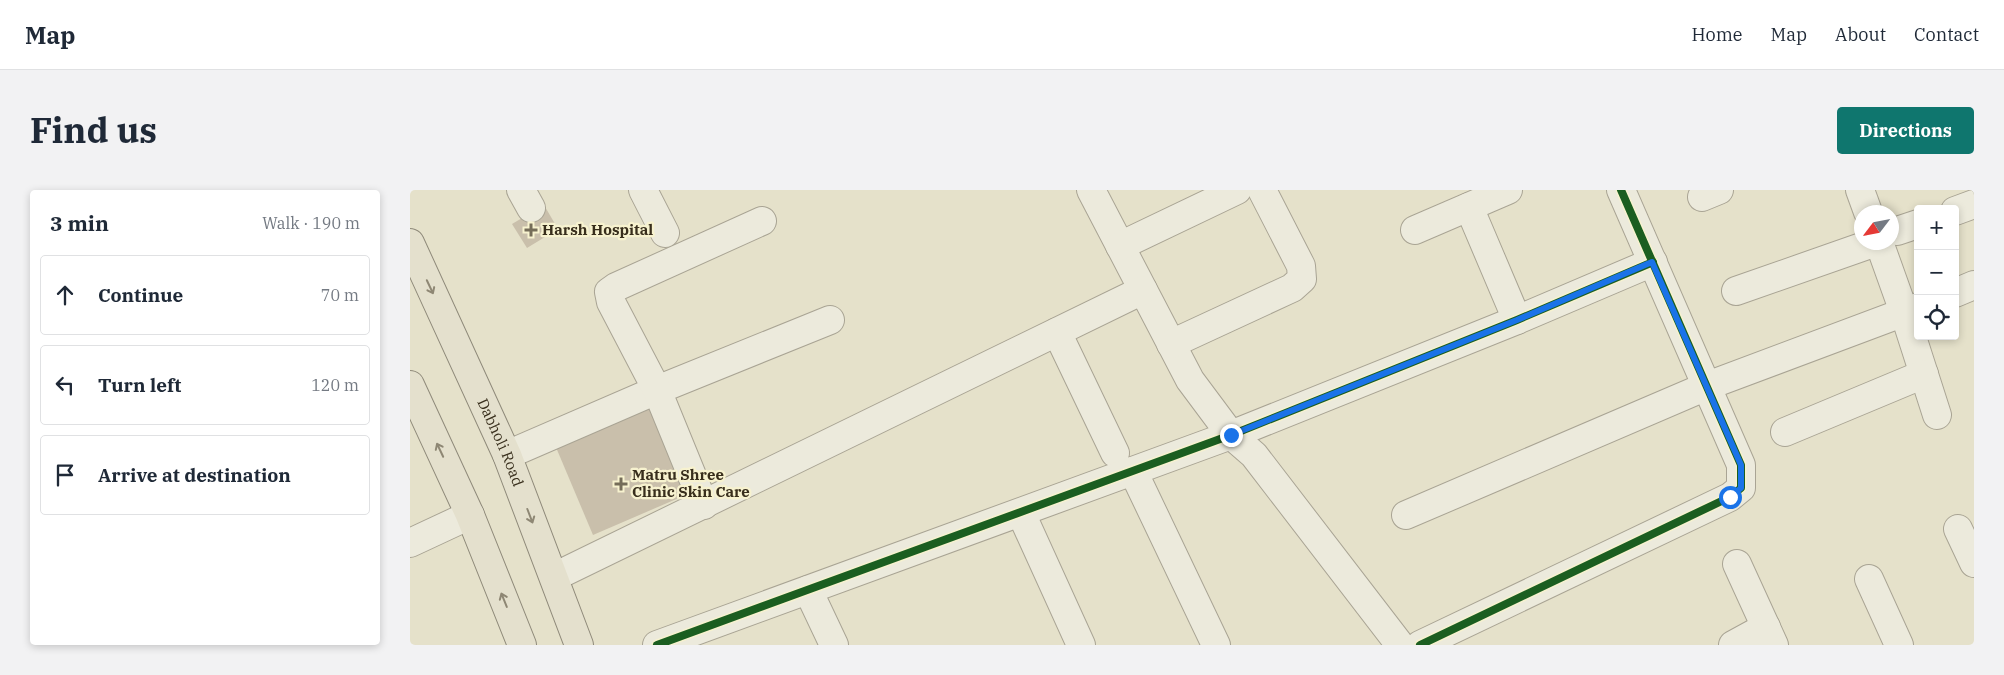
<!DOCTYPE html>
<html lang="en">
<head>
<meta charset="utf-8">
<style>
  :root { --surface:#fff; --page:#f2f2f3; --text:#1f2937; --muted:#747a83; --line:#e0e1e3; --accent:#0f766e }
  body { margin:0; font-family:"IBM Plex Serif",serif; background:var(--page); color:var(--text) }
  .controls { position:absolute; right:15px; top:15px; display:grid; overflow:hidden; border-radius:5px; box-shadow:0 2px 8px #0003 }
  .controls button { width:45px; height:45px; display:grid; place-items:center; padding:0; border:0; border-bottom:1px solid var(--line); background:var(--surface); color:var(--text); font:25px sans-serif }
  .compass { position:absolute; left:1444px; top:15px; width:45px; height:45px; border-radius:50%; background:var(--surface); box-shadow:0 2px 8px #0003; rotate:238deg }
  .stop { position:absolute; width:15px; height:15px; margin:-11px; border:4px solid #1a73e8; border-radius:50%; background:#fff }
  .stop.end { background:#1a73e8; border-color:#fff; box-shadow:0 1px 5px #0008 }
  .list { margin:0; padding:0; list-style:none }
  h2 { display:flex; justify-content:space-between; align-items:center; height:65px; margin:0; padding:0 20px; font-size:21px }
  h2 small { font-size:16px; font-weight:400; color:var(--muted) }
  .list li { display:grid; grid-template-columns:32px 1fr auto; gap:15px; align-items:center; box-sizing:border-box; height:80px; margin:0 10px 10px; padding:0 10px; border:1px solid var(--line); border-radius:5px }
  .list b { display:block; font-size:19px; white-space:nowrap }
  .list em { font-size:16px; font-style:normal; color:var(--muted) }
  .icon { flex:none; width:28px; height:28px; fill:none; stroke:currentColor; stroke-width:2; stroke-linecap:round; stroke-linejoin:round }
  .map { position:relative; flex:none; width:1564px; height:455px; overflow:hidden; border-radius:5px }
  header { display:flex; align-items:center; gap:30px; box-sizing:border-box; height:70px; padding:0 25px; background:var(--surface); border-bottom:1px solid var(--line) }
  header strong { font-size:24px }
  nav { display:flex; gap:28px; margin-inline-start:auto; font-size:18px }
  .intro { display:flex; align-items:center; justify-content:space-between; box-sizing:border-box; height:120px; padding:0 30px }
  h1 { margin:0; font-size:35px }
  .button { padding:12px 22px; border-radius:5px; background:var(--accent); color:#fff; font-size:18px; font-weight:700 }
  main { display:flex; gap:30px; padding:0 30px }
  aside { flex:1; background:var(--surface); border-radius:5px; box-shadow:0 2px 8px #0003 }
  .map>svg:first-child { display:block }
  .building { fill:#c9bfab }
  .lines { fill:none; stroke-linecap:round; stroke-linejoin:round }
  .street-casing { stroke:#a9a494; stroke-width:30 }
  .primary-casing { stroke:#8f8a7a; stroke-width:30 }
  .street { stroke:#eceadc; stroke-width:28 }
  .primary { stroke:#e4e0cd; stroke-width:28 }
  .cycleway-casing { stroke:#f7f2cf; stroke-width:11 }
  .cycleway { stroke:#1b5e20; stroke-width:8 }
  .oneway { stroke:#8e8774 }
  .route { stroke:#1a73e8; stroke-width:6 }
  .poi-dot { fill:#756d59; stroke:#f7f2cf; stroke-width:2 }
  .labels { text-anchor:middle; stroke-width:4.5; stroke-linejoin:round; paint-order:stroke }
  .poi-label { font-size:15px; font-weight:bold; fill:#382e1c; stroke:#f7f2cf; text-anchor:start }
  .street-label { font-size:15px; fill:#382e1c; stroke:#f7f2cf }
</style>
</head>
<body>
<header>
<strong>Map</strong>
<nav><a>Home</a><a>Map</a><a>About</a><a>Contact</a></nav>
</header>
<div class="intro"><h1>Find us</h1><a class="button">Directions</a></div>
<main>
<aside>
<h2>3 min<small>Walk · 190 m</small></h2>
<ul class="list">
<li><svg class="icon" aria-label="ahead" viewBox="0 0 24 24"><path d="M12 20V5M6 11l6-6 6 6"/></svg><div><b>Continue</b></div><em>70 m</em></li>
<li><svg class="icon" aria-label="left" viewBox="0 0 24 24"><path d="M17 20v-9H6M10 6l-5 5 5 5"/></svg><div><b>Turn left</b></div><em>120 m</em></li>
<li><svg class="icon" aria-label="arrive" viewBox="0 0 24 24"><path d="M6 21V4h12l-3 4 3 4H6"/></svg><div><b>Arrive at destination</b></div></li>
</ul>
</aside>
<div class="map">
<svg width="1564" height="455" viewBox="0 0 1564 455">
  <rect width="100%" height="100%" fill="#e5e1ca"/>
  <!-- building -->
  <g class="building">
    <path d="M 134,15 L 148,39 L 117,58 L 102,34 Z"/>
    <path d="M 246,212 L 285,301 L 183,345 L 145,255 Z"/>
  </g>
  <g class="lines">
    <!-- street casing -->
    <g class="street-casing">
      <g id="street">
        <path d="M 111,0 L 121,18"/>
        <path d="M 233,0 L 255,43"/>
        <path d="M 681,0 L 780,190 L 821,245 L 844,265 L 990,455"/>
        <path d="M 1450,0 L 1458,22"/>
        <path d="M 1292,7 L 1309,0"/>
        <path d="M 1059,17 L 1107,130"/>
        <path d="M 1545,21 L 1564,14"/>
        <path d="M 1005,40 L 1098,0"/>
        <path d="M 1487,41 L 1508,34"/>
        <path d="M 1469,52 L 1494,122 L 1527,225"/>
        <path d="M 710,56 L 827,0"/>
        <path d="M 1326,101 L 1466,52"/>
        <path d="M 1545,103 L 1564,95"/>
        <path d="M 647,142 L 705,263"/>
        <path d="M 761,154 L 882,98 L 892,89 L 891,76 L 852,0"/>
        <path d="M 1375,242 L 1514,184"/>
        <path d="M 97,265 L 247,200 L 420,130"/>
        <path d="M 723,281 L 806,455"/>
        <path d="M 294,315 L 247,200 L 201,112 L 199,102 L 206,97 L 352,31"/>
        <path d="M 611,323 L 671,455"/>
        <path d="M 996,325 L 1297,196 L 1508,117"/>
        <path d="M 1548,339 L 1564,373"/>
        <path d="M 0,353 L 60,325"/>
        <path d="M 1327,374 L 1364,455"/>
        <path d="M 144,387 L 733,100"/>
        <path d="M 1459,389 L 1489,455"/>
        <path d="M 398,400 L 424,455"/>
        <path d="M 247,455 L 821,245 L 1107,130 L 1243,72"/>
        <path d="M 1010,455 L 1320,307 L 1331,298 L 1331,275 L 1211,0"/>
        <path d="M 1323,455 L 1356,437"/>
      </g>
    </g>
    <!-- primary casing -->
    <g class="primary-casing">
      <g id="primary">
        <path id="s1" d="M 0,53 L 97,265 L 169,455"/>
        <path d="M 0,195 L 60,325 L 112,455"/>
      </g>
    </g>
    <!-- street -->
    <use href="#street" class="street"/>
    <!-- primary -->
    <use href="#primary" class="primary"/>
    <!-- cycleway casing -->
    <g class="cycleway-casing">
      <g id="cycleway">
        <path d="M 247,455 L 821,245 L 1107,130 L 1243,72"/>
        <path d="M 1010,455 L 1320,307 L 1331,298 L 1331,275 L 1211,0"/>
      </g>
    </g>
    <!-- cycleway -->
    <use href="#cycleway" class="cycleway"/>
  </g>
  <!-- one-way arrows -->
  <defs><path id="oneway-shaft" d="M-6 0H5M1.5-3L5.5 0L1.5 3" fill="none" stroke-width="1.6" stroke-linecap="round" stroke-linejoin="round" transform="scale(1.25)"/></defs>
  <g class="oneway">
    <use href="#oneway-shaft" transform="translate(20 97) rotate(65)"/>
    <use href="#oneway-shaft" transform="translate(30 260) rotate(-115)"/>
    <use href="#oneway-shaft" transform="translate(120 326) rotate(69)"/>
    <use href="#oneway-shaft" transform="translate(94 410) rotate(-112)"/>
  </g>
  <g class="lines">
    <!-- route -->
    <path class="route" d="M 821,245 L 1107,130 L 1242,72 L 1331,275 L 1331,298 L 1320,307"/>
  </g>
  <!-- markers -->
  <g class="poi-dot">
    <path d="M118.5 32.5h5v5h5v5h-5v5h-5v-5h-5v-5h5z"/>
    <path d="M208.5 286.5h5v5h5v5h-5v5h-5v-5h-5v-5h5z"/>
  </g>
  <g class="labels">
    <!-- poi labels -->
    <g class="poi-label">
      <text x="132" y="45">Harsh Hospital</text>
      <text x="222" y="290">Matru Shree<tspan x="222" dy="17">Clinic Skin Care</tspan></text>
    </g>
    <!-- street labels -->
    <g class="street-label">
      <text dy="5" stroke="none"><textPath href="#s1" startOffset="219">Dabholi Road</textPath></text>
    </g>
  </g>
</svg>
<div class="controls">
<button>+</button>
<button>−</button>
<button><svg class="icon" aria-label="locate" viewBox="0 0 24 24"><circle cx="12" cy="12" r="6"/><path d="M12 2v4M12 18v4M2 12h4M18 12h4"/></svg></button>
</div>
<svg class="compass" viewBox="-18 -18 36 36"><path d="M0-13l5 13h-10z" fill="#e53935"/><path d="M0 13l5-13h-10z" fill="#747a83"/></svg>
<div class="stop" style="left:1320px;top:307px"></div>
<div class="stop end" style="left:821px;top:245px"></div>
</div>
</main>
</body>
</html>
